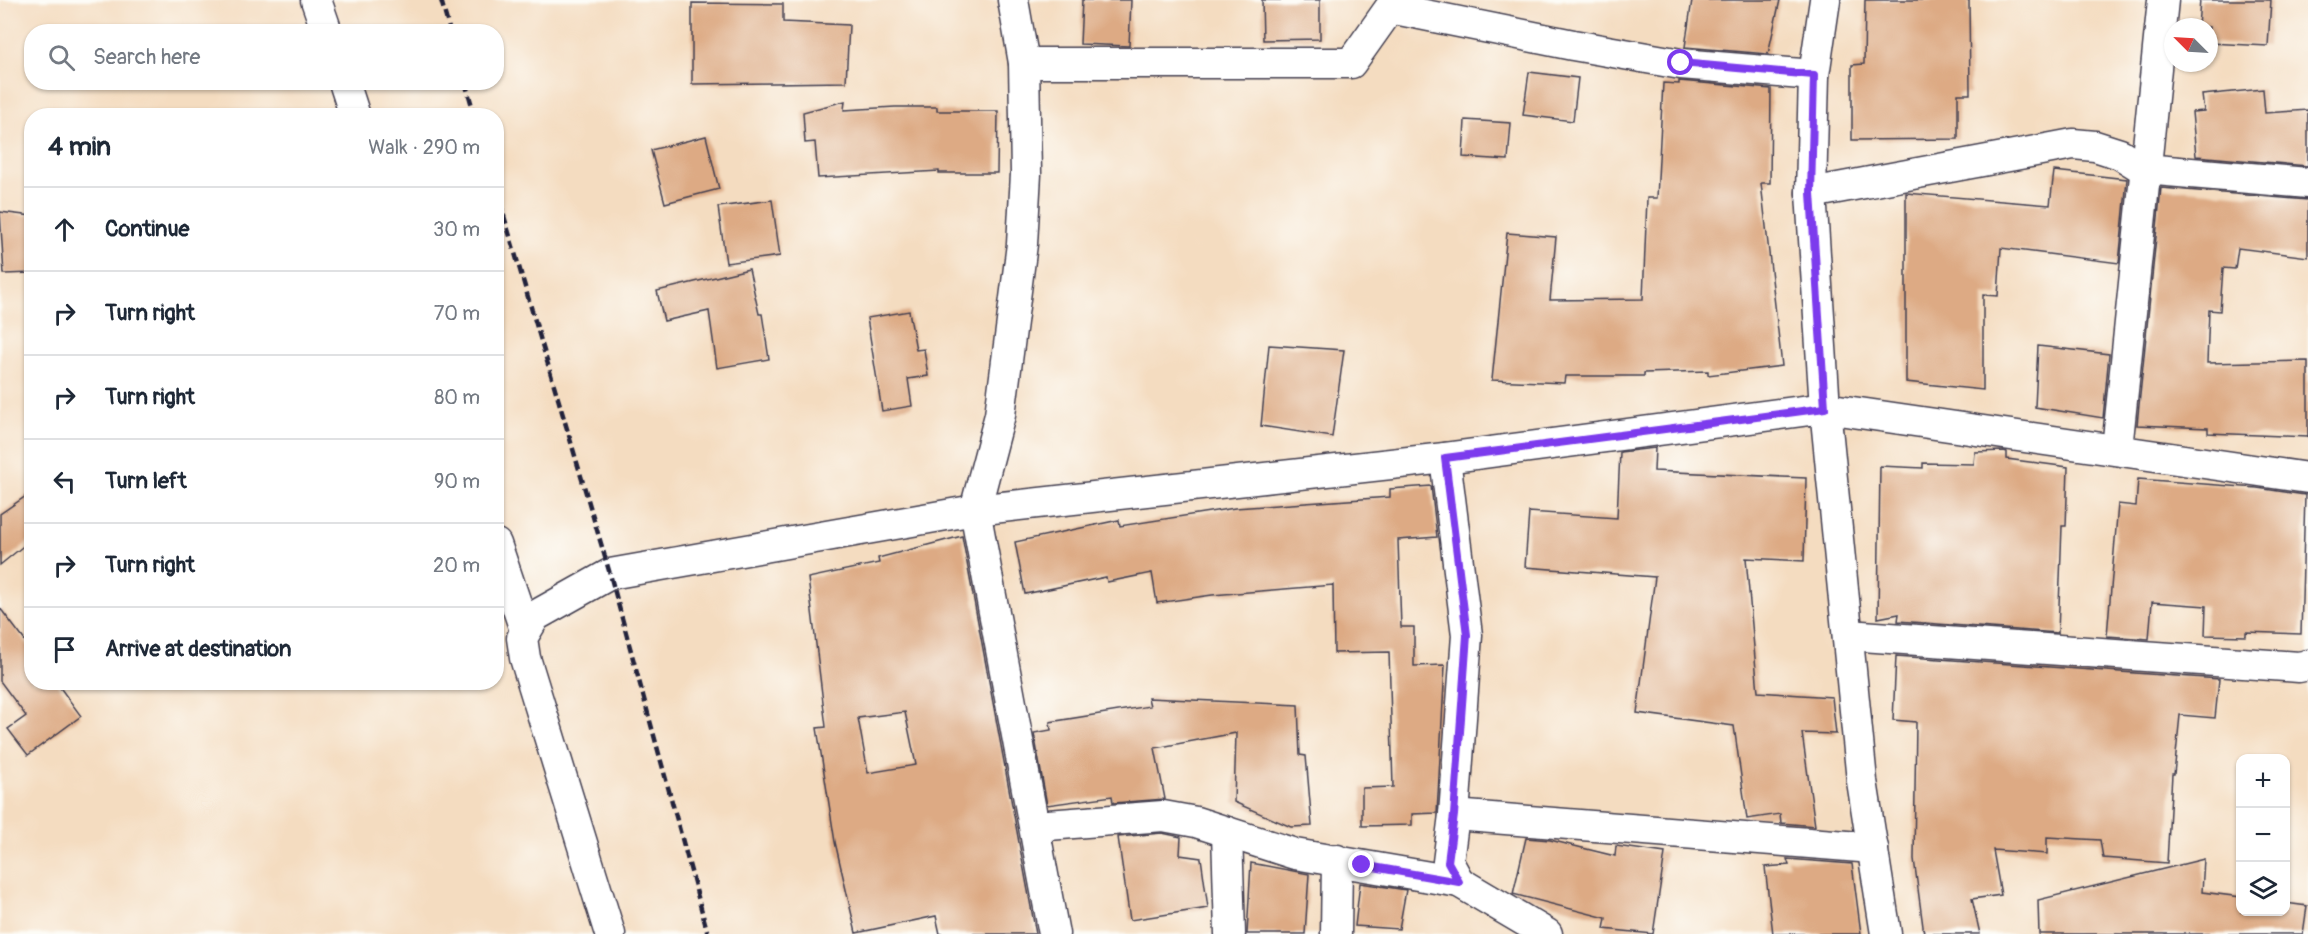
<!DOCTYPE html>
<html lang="en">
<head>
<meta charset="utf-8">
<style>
  :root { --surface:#fff; --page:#f2f2f3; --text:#1f2937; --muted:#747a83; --line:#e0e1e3 }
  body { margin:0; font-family:Pangolin,sans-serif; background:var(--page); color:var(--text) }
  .controls { position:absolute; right:18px; bottom:18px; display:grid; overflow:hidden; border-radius:12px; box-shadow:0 2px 4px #0004 }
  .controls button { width:54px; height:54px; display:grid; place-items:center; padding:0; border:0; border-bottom:2px solid var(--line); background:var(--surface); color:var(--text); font:30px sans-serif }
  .compass { position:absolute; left:2164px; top:18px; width:54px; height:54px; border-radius:50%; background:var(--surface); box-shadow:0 2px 4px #0004; rotate:294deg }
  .stop { position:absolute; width:18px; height:18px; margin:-14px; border:4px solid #7c3aed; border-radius:50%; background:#fff }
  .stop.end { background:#7c3aed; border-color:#fff; box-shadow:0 2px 6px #0008 }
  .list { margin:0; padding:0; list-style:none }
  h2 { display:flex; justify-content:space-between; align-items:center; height:78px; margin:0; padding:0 24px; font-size:26px }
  h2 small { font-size:20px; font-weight:400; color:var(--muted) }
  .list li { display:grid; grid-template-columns:39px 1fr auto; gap:18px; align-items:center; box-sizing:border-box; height:84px; padding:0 24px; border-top:2px solid var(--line) }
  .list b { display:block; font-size:22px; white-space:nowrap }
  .list em { font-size:20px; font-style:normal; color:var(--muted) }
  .icon { flex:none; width:33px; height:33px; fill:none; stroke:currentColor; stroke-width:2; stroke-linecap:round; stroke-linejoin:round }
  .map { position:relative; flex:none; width:2308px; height:934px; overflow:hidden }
  .search { position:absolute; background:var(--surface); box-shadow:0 2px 4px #0004; left:24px; top:24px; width:480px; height:66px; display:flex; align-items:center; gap:15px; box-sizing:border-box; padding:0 21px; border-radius:24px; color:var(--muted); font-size:22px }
  .panel { position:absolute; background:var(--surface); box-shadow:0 2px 4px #0004; left:24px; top:108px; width:480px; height:582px; border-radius:24px }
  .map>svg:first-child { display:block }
  .building { fill:#ddaa84; fill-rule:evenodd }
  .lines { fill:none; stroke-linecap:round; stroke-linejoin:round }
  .street-casing { stroke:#423e4f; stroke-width:33 }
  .street { stroke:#fff; stroke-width:30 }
  .rail { stroke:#22223b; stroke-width:4.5; stroke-dasharray:9 4.5; stroke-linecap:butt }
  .route { stroke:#7c3aed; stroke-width:8 }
</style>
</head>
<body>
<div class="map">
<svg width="2308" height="934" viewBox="0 0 2308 934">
  <rect width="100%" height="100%" fill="#fdfcf7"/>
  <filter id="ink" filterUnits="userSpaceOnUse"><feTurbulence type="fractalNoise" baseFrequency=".0167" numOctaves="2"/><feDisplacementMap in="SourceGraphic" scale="12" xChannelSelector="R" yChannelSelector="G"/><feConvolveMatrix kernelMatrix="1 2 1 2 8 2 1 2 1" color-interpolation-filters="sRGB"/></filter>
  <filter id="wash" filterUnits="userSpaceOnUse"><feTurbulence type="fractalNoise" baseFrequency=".008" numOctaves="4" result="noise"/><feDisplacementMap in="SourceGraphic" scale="24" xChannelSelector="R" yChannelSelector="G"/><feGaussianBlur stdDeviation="1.35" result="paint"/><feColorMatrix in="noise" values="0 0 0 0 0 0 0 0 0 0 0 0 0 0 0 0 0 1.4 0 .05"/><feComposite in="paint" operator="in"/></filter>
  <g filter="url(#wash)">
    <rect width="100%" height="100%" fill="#f4dcc0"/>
    <g id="blocks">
      <!-- building -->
      <g class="building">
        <path d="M 1082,0 L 1131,0 L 1129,46 L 1080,44 Z"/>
        <path d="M 1262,0 L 1320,0 L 1320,39 L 1263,40 Z"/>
        <path d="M 1692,0 L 1780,0 L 1768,54 L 1685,47 Z"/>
        <path d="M 1865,0 L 1969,0 L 1970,94 L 1958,94 L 1958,139 L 1852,140 L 1852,65 L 1864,64 Z"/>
        <path d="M 2200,0 L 2271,0 L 2268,46 L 2209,43 L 2209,27 L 2198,27 Z"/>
        <path d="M 692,3 L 783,4 L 783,22 L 849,25 L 846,82 L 692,84 Z"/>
        <path d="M 1529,72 L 1578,78 L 1573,121 L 1523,115 Z"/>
        <path d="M 1679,81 L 1771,89 L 1770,183 L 1761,183 L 1782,366 L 1708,375 L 1708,371 L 1644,373 L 1644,376 L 1565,376 L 1564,383 L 1492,380 L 1507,233 L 1556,237 L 1550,300 L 1643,299 L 1647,198 L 1657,198 L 1663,83 L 1679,84 Z"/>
        <path d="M 2263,89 L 2265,113 L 2308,110 L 2308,166 L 2196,156 L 2192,112 L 2204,111 L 2202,95 Z"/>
        <path d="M 845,101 L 844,110 L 895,107 L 937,107 L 937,111 L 998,111 L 997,173 L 939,173 L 939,171 L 818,178 L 815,142 L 805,143 L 803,112 Z"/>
        <path d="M 1465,120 L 1511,123 L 1508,160 L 1463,157 Z"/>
        <path d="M 706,136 L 719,189 L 665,203 L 651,150 Z"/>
        <path d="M 2054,171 L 2127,179 L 2119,263 L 2001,248 L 1998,296 L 1983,295 L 1983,390 L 1906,382 L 1906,193 L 2050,205 Z"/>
        <path d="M 2161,188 L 2308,200 L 2308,257 L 2238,248 L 2235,269 L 2223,268 L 2220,311 L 2209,310 L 2207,363 L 2308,361 L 2308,437 L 2208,433 L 2208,428 L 2137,425 Z"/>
        <path d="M 772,200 L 780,256 L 726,263 L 718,207 Z"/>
        <path d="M 0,212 L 32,216 L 32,273 L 4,274 Z"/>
        <path d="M 749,269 L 759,314 L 762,314 L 769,359 L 717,368 L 709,311 L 664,321 L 657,291 Z"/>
        <path d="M 909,311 L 916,350 L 924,349 L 928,376 L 908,379 L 912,406 L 882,411 L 867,318 Z"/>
        <path d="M 1269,345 L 1344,350 L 1332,437 L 1261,426 Z"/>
        <path d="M 2038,346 L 2109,354 L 2103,418 L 2035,407 Z"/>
        <path d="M 1655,448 L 1654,471 L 1806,478 L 1804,561 L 1746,558 L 1758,692 L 1832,697 L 1836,734 L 1802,733 L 1815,826 L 1781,823 L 1780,814 L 1747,819 L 1734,726 L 1637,713 L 1655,577 L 1525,567 L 1529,512 L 1617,518 L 1620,452 Z"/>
        <path d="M 2004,451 L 2007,452 L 2007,459 L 2068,467 L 2066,526 L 2062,526 L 2058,633 L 1898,621 L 1899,614 L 1878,618 L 1880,466 L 1923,468 L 1923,463 L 1974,464 L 1975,452 Z"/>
        <path d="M 2138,479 L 2257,488 L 2305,495 L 2301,634 L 2246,632 L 2246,636 L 2205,635 L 2206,606 L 2152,602 L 2149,639 L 2107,636 L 2118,504 L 2136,506 Z"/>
        <path d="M 1431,486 L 1437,537 L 1398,540 L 1401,627 L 1414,627 L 1414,666 L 1445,665 L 1437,813 L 1412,814 L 1412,825 L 1362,826 L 1362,788 L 1393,787 L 1389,652 L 1334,653 L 1333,585 L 1212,595 L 1157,603 L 1152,573 L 1107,582 L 1106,577 L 1025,594 L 1015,542 L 1119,520 L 1120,526 L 1235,508 L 1390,497 L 1390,489 Z"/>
        <path d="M 32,492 L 32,539 L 0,565 L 0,514 Z"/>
        <path d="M 962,536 L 1036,934 L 940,934 L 936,916 L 856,933 L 835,842 L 817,728 L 826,727 L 808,578 L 879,563 L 878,558 ZM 905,712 L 916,765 L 868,773 L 858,718 Z"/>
        <path d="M 0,608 L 32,650 L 32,682 L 56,682 L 81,716 L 28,755 L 8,729 L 26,716 L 0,681 Z"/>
        <path d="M 1896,656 L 2219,679 L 2215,718 L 2180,715 L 2174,774 L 2172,774 L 2167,863 L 2103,858 L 2100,840 L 2047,837 L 2047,854 L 1993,850 L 2001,895 L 1972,899 L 1980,934 L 1924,934 L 1914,859 L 1916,722 L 1893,720 Z"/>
        <path d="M 1148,698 L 1298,705 L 1300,755 L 1306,756 L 1312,826 L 1291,827 L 1234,802 L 1236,733 L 1155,748 L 1165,799 L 1113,803 L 1112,796 L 1047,805 L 1034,733 L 1051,730 L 1050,722 L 1150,706 Z"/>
        <path d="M 1162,833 L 1181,837 L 1180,855 L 1201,858 L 1208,908 L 1130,920 L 1118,837 Z"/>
        <path d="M 1526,838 L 1550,840 L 1615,856 L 1616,846 L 1665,853 L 1653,934 L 1604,929 L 1606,918 L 1513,894 Z"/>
        <path d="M 1787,859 L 1852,864 L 1861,934 L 1773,934 L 1765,867 L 1789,865 Z"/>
        <path d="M 2204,859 L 2202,892 L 2241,897 L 2241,912 L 2286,912 L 2286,903 L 2307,906 L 2303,934 L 2039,934 L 2038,900 Z"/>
        <path d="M 1251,863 L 1309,874 L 1305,934 L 1247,934 Z"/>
        <path d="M 1360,883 L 1406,890 L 1399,929 L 1355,926 Z"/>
      </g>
    </g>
  </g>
  <g filter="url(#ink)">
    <use href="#blocks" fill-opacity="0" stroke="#423e4f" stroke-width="1.5"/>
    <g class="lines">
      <!-- street casing -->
      <g class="street-casing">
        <g id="street">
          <path d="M 316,0 L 327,32"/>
          <path d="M 1013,0 L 1024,63 L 1026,174 L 1022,244 L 1000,415 L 975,510 L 1054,934"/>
          <path d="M 1825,0 L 1814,75 L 1811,193 L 1825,408 L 1862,781 L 1886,934"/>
          <path d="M 1024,63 L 1351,63 L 1390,8 L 1573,45 L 1681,64 L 1814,75"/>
          <path d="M 344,82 L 355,116"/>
          <path d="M 1811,193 L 2073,144 L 2095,146 L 2120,154 L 2144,169 L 2308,183"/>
          <path d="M 2117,449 L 2163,0"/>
          <path d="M 1445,458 L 1467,635 L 1454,815 L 1448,862 L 1459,882 L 1547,934"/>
          <path d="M 496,544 L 525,630"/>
          <path d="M 1848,635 L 2299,667 L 2308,665"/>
          <path d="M 1454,815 L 1873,848"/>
          <path d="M 1035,826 L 1163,816 L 1196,822 L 1295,854 L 1459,882"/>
          <path d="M 1227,832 L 1230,934"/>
          <path d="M 610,934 L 525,658 L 522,638 L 535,616 L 610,574 L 975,510 L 1445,458 L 1825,408 L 2308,478"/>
          <path d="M 1336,934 L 1337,860"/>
        </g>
      </g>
      <!-- street -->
      <use href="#street" class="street"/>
      <!-- rail -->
      <g class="rail">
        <path d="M 441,0 L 450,32"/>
        <path d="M 465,82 L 475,116"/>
        <path d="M 496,189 L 610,574 L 708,934"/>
      </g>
    </g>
  </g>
  <g class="lines" filter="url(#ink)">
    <!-- route -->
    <path class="route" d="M 1362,865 L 1459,882 L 1448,862 L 1454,815 L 1467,635 L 1445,458 L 1825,408 L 1811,193 L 1814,75 L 1681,63"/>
  </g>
</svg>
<div class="controls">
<button>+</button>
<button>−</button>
<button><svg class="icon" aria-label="layers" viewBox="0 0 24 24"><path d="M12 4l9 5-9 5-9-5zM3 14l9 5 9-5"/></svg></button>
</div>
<svg class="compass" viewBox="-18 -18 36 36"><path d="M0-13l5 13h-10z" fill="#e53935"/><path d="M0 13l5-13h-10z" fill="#747a83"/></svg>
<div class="stop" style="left:1681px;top:63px"></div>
<div class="stop end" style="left:1362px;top:865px"></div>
<div class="search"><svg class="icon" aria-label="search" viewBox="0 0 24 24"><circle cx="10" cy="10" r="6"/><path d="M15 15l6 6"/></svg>Search here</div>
<section class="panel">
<h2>4 min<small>Walk · 290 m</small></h2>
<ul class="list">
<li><svg class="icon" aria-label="ahead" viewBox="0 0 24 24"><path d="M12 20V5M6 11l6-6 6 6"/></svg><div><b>Continue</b></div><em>30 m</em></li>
<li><svg class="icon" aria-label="right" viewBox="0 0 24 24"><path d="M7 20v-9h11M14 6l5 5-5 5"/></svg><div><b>Turn right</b></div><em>70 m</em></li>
<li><svg class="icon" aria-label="right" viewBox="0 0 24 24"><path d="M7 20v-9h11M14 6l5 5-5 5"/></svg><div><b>Turn right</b></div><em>80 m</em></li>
<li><svg class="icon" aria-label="left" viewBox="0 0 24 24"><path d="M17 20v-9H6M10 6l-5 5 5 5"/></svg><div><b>Turn left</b></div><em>90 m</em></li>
<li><svg class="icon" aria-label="right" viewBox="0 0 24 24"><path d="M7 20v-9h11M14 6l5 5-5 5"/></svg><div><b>Turn right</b></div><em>20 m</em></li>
<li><svg class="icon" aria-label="arrive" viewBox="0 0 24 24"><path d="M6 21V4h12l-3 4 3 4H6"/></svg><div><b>Arrive at destination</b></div></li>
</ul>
</section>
</div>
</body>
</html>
